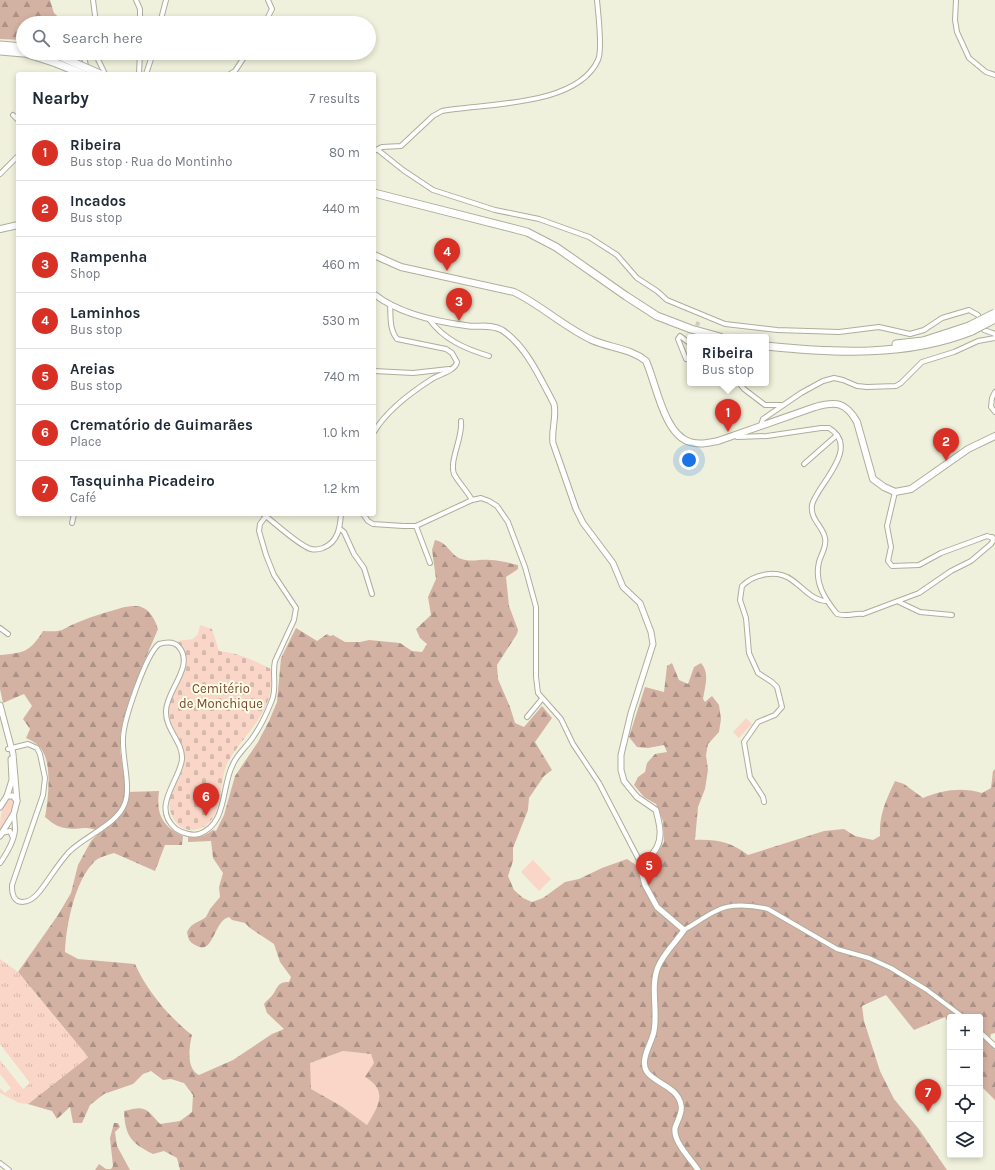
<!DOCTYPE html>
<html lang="en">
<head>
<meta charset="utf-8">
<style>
  :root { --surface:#fff; --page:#f2f2f3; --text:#1f2937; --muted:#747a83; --line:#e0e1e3; --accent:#d93025 }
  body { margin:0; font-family:Karla,sans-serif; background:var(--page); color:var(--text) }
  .controls { position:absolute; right:12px; bottom:12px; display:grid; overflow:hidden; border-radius:4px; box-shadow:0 2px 6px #0003 }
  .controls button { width:36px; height:36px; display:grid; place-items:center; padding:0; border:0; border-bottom:1px solid var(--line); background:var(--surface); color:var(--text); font:20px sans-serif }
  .you { position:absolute; left:689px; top:460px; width:14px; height:14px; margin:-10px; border:3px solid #fff; border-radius:50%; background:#1a73e8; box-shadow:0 0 0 6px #1a73e833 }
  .badge { display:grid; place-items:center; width:26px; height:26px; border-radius:50%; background:var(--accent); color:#fff; font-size:13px; font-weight:700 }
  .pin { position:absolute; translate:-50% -33px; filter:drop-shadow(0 1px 2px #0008) }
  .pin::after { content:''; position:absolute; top:21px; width:14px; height:12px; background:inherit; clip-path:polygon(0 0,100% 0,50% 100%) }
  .popup { position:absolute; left:687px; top:334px; width:82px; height:52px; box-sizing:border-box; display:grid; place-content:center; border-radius:4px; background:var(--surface); filter:drop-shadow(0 1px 3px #0005); font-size:13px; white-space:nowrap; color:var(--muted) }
  .popup b { font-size:15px; color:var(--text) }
  .popup::after { content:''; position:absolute; left:50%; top:100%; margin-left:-8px; border:8px solid transparent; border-top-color:var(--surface) }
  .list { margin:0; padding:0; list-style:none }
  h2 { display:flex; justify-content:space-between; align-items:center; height:52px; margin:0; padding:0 16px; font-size:17px }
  h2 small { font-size:13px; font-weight:400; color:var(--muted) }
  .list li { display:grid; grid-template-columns:26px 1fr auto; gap:12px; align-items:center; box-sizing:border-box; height:56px; padding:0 16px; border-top:1px solid var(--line) }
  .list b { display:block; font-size:15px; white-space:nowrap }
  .list p { margin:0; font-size:13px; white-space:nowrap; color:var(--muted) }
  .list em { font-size:13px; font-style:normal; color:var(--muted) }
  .icon { flex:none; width:22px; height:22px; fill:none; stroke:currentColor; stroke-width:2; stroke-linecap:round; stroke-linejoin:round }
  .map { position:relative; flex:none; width:995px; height:1170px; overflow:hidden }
  .search { position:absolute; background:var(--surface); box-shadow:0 2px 6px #0003; left:16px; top:16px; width:360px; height:44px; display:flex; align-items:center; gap:10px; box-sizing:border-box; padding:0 14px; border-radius:22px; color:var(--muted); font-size:15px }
  .panel { position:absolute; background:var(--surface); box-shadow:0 2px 6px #0003; left:16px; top:72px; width:360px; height:444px; border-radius:4px }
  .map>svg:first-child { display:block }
  .green { fill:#f9d6c7 }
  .forest { fill:url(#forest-firs); fill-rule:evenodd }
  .cemetery { fill:url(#cemetery-stones) }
  .park { fill:url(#park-tufts) }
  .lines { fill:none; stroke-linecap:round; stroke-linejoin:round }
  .minor-tunnel { stroke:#cccdbb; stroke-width:4; stroke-dasharray:4 2; stroke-linecap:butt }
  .minor-casing { stroke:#adae9a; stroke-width:6 }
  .tertiary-casing { stroke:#adae9a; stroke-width:7 }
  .primary-casing { stroke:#adae9a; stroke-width:8 }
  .trunk-casing { stroke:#adae9a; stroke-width:9 }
  .minor { stroke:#fff; stroke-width:4 }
  .tertiary { stroke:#fff; stroke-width:5 }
  .primary { stroke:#fff; stroke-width:6 }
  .trunk { stroke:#fff; stroke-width:7 }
  .trunk-bridge-casing { stroke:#adae9a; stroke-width:9; stroke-linecap:butt }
  .trunk-bridge { stroke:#fff; stroke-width:7 }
  .labels { text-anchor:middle; stroke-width:4; stroke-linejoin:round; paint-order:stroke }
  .park-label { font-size:13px; fill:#794833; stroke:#fefee9 }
</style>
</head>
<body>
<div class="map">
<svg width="995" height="1170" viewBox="0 0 995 1170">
  <defs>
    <pattern id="forest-firs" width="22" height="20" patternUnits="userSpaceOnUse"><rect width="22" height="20" fill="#d3b1a3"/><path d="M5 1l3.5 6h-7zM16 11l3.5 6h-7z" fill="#ac9186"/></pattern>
    <pattern id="cemetery-stones" width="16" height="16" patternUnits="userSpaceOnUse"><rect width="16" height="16" fill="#f9d6c7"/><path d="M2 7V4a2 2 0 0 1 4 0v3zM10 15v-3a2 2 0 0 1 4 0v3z" fill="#d6b9ac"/></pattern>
    <pattern id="park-tufts" width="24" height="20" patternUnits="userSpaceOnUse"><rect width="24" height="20" fill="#f9d6c7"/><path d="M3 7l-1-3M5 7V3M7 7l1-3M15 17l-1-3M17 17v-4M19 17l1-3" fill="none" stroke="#d6b9ac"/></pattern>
  </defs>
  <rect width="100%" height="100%" fill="#f0f1dc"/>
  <!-- green -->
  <g class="green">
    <path d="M 746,718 L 752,724 L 739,738 L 733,732 Z"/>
    <path d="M 11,798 L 14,800 L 15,806 L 0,832 C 0,822 0,801 11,798 Z"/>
    <path d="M 533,860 L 551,879 L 539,891 L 521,872 Z"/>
    <path d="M 343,1051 L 371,1054 L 374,1063 L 374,1082 L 380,1095 L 379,1106 L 367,1125 L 341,1106 L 310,1089 L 310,1063 Z"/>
  </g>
  <!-- forest -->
  <g class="forest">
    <path d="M 0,0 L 50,0 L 54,13 L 65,23 L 23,23 L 23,40 L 0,39 Z"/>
    <path d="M 435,540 C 447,542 450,554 459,558 C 470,563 479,559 490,560 C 499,560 509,563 518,565 L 518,569 L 506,577 L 509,606 L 518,630 L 517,634 L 497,665 L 498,679 L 510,707 L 515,723 L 524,727 L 542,706 L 552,718 L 535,742 L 552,770 L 544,776 L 529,798 L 528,810 L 513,848 L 513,861 L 508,876 L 514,890 L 523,898 L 532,902 L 543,898 L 565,882 L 579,879 L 602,868 L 627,859 L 636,865 L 646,866 L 652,862 L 664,842 L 663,821 L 656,804 L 644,797 L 634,785 L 638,777 L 645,772 L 647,763 L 655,754 L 667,752 L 664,745 L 648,748 L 637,747 L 629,737 L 645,687 L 664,692 L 667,666 L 672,663 L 679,680 L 688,684 L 694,667 L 701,663 C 710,673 705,686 703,699 L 705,702 L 712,696 L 719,705 L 721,719 L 719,732 L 708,744 L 706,755 L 708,770 L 705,789 L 698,807 L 695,840 C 716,839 731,842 748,855 L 824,831 L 844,829 L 855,836 L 873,840 L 880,836 C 879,815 886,800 895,781 L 904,784 L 923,798 C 943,790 961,787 982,793 L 991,788 L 993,771 L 995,769 L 995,1033 L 991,1034 L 989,1043 L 995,1050 L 995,1100 L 980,1085 L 980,1017 L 950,1017 L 950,1026 L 945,1017 L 914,1030 L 886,995 L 862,1006 L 864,1021 L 880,1071 L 894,1099 L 918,1128 L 947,1170 L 180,1170 L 177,1158 L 164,1151 L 153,1154 C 131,1143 125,1136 124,1111 C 145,1105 146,1108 160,1124 L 180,1121 L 192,1112 L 193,1095 L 184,1083 L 171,1079 L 163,1080 L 151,1071 L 143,1074 L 133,1084 L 104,1094 L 90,1105 L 82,1123 L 73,1123 L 70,1107 L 57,1119 L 52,1111 L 28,1104 L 88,1057 L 18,972 L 58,915 L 71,893 L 78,865 L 91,841 L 100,832 C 85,824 80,831 65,828 C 57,827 51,822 45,817 C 48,801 52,767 43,752 C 40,745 33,741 26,738 L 30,729 L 23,719 L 32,706 L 24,694 L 3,703 L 0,689 L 0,655 C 24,653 30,652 43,631 C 48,631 57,632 62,630 C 75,623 87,618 101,614 C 127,607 147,595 158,629 C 146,658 120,713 120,743 C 120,759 125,776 127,792 L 159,791 C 156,814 162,826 183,836 L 182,845 L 165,845 L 155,871 L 114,853 C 108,855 98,857 94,862 C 75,881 66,925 65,952 L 78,959 L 135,964 C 147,991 169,1017 192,1035 C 189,1047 186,1069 199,1075 L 233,1060 L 272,1034 L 284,1029 L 267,1013 L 264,1004 C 267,1000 273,996 275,991 C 279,984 280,982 289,982 L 291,977 L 280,962 L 274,944 L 250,928 L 245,923 L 232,920 L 229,917 C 213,921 214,957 195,945 C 189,942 188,938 187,932 C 192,922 198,923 206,917 L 210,909 L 220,897 L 219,887 L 223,873 L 213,858 L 211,841 L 188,842 L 188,837 C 198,838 205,836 213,830 L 216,831 L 224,815 L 235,776 L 258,742 L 269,721 L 277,702 L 281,658 L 296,628 L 317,641 L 327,634 L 330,636 L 333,635 L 345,642 L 360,642 L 369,640 L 400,643 L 412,651 L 422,652 L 427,644 L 420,638 L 416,629 L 431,615 L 428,597 L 436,579 L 432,550 ZM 343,1051 L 371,1054 L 374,1063 L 365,1077 C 389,1091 378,1107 367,1125 L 341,1106 L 311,1089 L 310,1063 Z"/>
    <path d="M 114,1123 L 118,1123 L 120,1127 L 115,1132 L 117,1146 L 130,1170 L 95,1170 L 99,1164 L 106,1169 L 111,1169 L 113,1166 L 110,1138 Z"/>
  </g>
  <!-- cemetery -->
  <path class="cemetery" d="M 200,625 L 212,629 L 219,651 C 238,653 254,660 271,669 C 276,712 247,729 228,762 C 217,781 227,826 193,830 C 187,831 178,826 175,821 C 160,799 180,783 184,764 C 188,743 166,728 169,706 C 172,679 201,668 177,641 L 193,639 L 198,634 Z"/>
  <!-- park -->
  <path class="park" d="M 0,959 L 18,972 L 88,1057 L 28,1104 L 19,1103 L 0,1093 L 0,1088 L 5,1093 L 11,1088 L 0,1074 L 0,1060 L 23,1089 L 30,1083 L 0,1044 Z"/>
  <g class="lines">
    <!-- minor-tunnel -->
    <path class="minor-tunnel" d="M 693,337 L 699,320"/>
    <!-- minor casing -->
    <g class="minor-casing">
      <g id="minor">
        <path d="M 93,0 L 96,23"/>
        <path d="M 136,0 L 140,9 L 140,23"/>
        <path d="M 956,0 L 955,20 L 957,32 L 969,58 L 986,72 L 995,75"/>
        <path d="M 160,23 L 166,0"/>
        <path d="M 265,23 L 272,9 L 268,0"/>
        <path d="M 83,53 L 88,74"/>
        <path d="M 95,53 L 105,74"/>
        <path d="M 139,74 L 140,53"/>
        <path d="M 146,74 L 153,53"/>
        <path d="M 230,74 L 235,71 L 247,53"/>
        <path d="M 13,115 L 18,120"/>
        <path d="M 378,150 L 403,170 L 433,190 L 495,210 L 539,219 L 589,237 L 617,255 L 637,278 L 657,291 L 667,300 L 725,324 L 777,330 L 839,332 L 879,327 L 910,334 L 924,330 L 942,318 L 969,310 L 978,315 L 984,330 L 995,334"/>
        <path d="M 374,151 L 382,147 L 401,146 L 433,116 L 442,111 C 485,103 577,107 598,60 C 603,49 598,13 597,0"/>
        <path d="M 0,174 L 18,156"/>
        <path d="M 429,319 C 444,340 466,349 489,356"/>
        <path d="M 690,341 L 688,342 L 680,336 L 678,339 L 686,359 L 690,360"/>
        <path d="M 374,371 L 413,373 L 449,369"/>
        <path d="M 739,383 L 744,389 L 765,405 L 783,405"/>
        <path d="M 995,392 L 992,398 L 991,407 L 995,412"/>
        <path d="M 461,421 C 463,438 449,460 454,474 C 459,483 467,491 472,500"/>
        <path d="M 761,425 L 763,419 L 801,393 L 823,381 L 834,378 L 843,380 L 857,386 L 867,387 L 896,386 L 901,383 L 922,362 L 954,352 L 978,341 L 995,338"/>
        <path d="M 374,432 C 387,410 410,393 432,379 C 440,374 455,371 457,362 L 452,353 L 446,349 L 397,339 C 389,329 391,317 390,305"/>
        <path d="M 736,435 L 737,437 L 767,436 L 821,428 L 829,428 C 862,448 816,486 812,505 C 810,520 823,526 825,538 C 827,547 821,554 819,562 C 814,583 825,599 837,614 C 847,617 854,613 863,614 L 919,593 L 951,571 L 971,561 L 991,544 L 993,541 L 992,537"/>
        <path d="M 804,464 L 837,435"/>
        <path d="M 895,492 L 887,526 L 891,547 L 888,561 L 892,566 L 919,565 L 941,553 L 979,539 L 987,536 L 993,538"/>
        <path d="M 263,514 C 274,522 299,546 311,549 C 315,550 320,549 323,548 C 338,542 340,528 341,514"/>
        <path d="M 363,514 L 368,521 L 373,524 L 403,526 L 416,526 L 472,500 L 481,498 L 489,501 L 497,506 L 508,522 L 525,567 L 536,607 L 536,677 L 538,693 L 561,719 L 573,744 L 599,783 L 638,858 L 644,863"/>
        <path d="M 72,523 L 74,514"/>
        <path d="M 416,526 L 430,563"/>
        <path d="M 340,529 L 344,532 L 354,554 L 364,568 L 372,594"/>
        <path d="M 899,602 L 920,612 L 952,615"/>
        <path d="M 0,628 L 8,634"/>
        <path d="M 527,717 L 542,699"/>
        <path d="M 8,749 L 28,744 L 37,748 L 40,754 L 45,778 L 43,795 L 12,885 C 11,908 29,905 40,891 C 50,878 58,864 69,852 C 85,836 118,824 125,803 C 131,786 122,758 123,739 C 123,721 146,654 159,644 C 166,642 174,641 179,647 C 195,666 166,691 166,711 C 165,729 183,742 182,759 C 180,781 150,807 176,829 C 182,833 192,836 199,834 C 228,824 221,786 233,764 C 237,755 245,748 251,740 C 260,728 267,713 272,700 C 277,687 272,674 275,661 L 294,620 L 296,608 L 274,575 L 266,555 L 259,531 L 260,524 L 266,516"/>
        <path d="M 764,802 L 763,797 L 750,777 L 744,742 L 758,722 L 775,715 L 782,707 L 777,687 L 772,682 L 758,673 L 749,653 L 746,618 L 740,600 L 742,586 C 754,574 777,569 792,580 C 802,587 813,601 826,601"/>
        <path d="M 2,833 L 10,831 L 13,838"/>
        <path d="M 0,863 C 7,853 14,842 15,830 C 15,824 14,819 14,813"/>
        <path d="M 684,930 C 695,924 705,916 716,911 C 730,903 752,905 768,909 L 837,949 L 869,958 L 891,968 L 927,990 L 963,1017"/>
        <path d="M 980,1032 L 995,1046"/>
        <path d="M 0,1163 L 9,1170"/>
      </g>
    </g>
    <!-- tertiary casing -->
    <g class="tertiary-casing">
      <g id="tertiary">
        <path d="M 374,294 C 399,314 437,322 469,326 C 479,327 492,324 502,330 C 527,347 540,378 554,404 C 557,417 551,430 553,443 L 576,509 L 583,523 L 613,563 L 623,587 L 640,603 L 651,632 L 653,644 L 631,713 L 621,755 L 621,770 L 624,781 L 637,797 L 656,810 C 659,822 663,835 657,847 C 654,854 645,860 641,870 L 645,885 L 657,907 L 684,930 C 676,942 663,954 658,967 C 650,987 658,1011 654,1031 C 652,1043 639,1060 647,1072 C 656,1084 678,1087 681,1105 C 683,1113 677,1121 675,1128 C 673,1142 691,1159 698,1170"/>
        <path d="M 0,705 L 13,754 L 17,801 L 14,813 L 0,836"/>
        <path d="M 7,796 L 12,780 L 11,759"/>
        <path d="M 0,807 L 7,796 L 13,796 L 17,801"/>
      </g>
    </g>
    <!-- primary casing -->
    <g class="primary-casing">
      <g id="primary">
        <path d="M 0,229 L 18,225"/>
        <path d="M 374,255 L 401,267 L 514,292 C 541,305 564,327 592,340 C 610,348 630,348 646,361 C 656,383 664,435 690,442 C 700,445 708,443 718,441 L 815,407 C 836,401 846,402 857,422 L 873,479 L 884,487 L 895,492 L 911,489 L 968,449 L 995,436"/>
      </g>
    </g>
    <!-- trunk casing -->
    <g class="trunk-casing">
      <g id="trunk">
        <path d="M 0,45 L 23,47"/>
        <path d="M 0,51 L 23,53"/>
        <path d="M 25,53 L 56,63"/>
        <path d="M 48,53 L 59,56"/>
        <path d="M 374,193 L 527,232 L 556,247 L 626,296 L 657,316 L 691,329 L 720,337"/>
        <path d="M 896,344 L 923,341 L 969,326"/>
        <path d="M 766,346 C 834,353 907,357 972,331"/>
      </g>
    </g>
    <!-- minor -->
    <use href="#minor" class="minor"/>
    <!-- tertiary -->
    <use href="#tertiary" class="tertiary"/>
    <!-- primary -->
    <use href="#primary" class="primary"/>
    <!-- trunk -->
    <use href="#trunk" class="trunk"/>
    <!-- trunk-bridge casing -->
    <g class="trunk-bridge-casing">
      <g id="trunk-bridge">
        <path d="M 59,56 L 100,74"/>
        <path d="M 56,63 L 83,74"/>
        <path d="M 969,326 L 995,313"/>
        <path d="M 972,331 L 995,319"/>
      </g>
    </g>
    <!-- trunk-bridge -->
    <use href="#trunk-bridge" class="trunk-bridge"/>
  </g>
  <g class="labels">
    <!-- park labels -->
    <g class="park-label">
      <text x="221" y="693">Cemitério<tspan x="221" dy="15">de Monchique</tspan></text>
    </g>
  </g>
</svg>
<div class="controls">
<button>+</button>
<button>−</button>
<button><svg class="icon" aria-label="locate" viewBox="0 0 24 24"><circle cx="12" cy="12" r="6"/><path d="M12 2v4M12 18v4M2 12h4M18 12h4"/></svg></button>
<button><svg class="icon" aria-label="layers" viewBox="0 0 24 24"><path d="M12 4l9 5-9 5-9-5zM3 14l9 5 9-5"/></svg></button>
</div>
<div class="you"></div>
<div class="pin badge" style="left:728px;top:432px">1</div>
<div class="popup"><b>Ribeira</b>Bus stop</div>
<div class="pin badge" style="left:946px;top:461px">2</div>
<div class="pin badge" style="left:459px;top:321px">3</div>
<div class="pin badge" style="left:447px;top:271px">4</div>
<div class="pin badge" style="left:649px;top:885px">5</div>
<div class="pin badge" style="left:206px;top:816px">6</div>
<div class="pin badge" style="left:928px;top:1112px">7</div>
<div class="search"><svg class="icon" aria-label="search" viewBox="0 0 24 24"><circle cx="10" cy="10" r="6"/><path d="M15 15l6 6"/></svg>Search here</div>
<section class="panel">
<h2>Nearby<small>7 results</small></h2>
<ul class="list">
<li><span class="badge">1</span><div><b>Ribeira</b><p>Bus stop · Rua do Montinho</p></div><em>80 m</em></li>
<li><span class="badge">2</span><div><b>Incados</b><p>Bus stop</p></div><em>440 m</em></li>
<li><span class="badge">3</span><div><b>Rampenha</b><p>Shop</p></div><em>460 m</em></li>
<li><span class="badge">4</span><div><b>Laminhos</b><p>Bus stop</p></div><em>530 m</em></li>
<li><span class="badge">5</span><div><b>Areias</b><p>Bus stop</p></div><em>740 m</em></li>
<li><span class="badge">6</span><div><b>Crematório de Guimarães</b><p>Place</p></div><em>1.0 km</em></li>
<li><span class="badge">7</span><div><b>Tasquinha Picadeiro</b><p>Café</p></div><em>1.2 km</em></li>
</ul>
</section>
</div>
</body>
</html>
